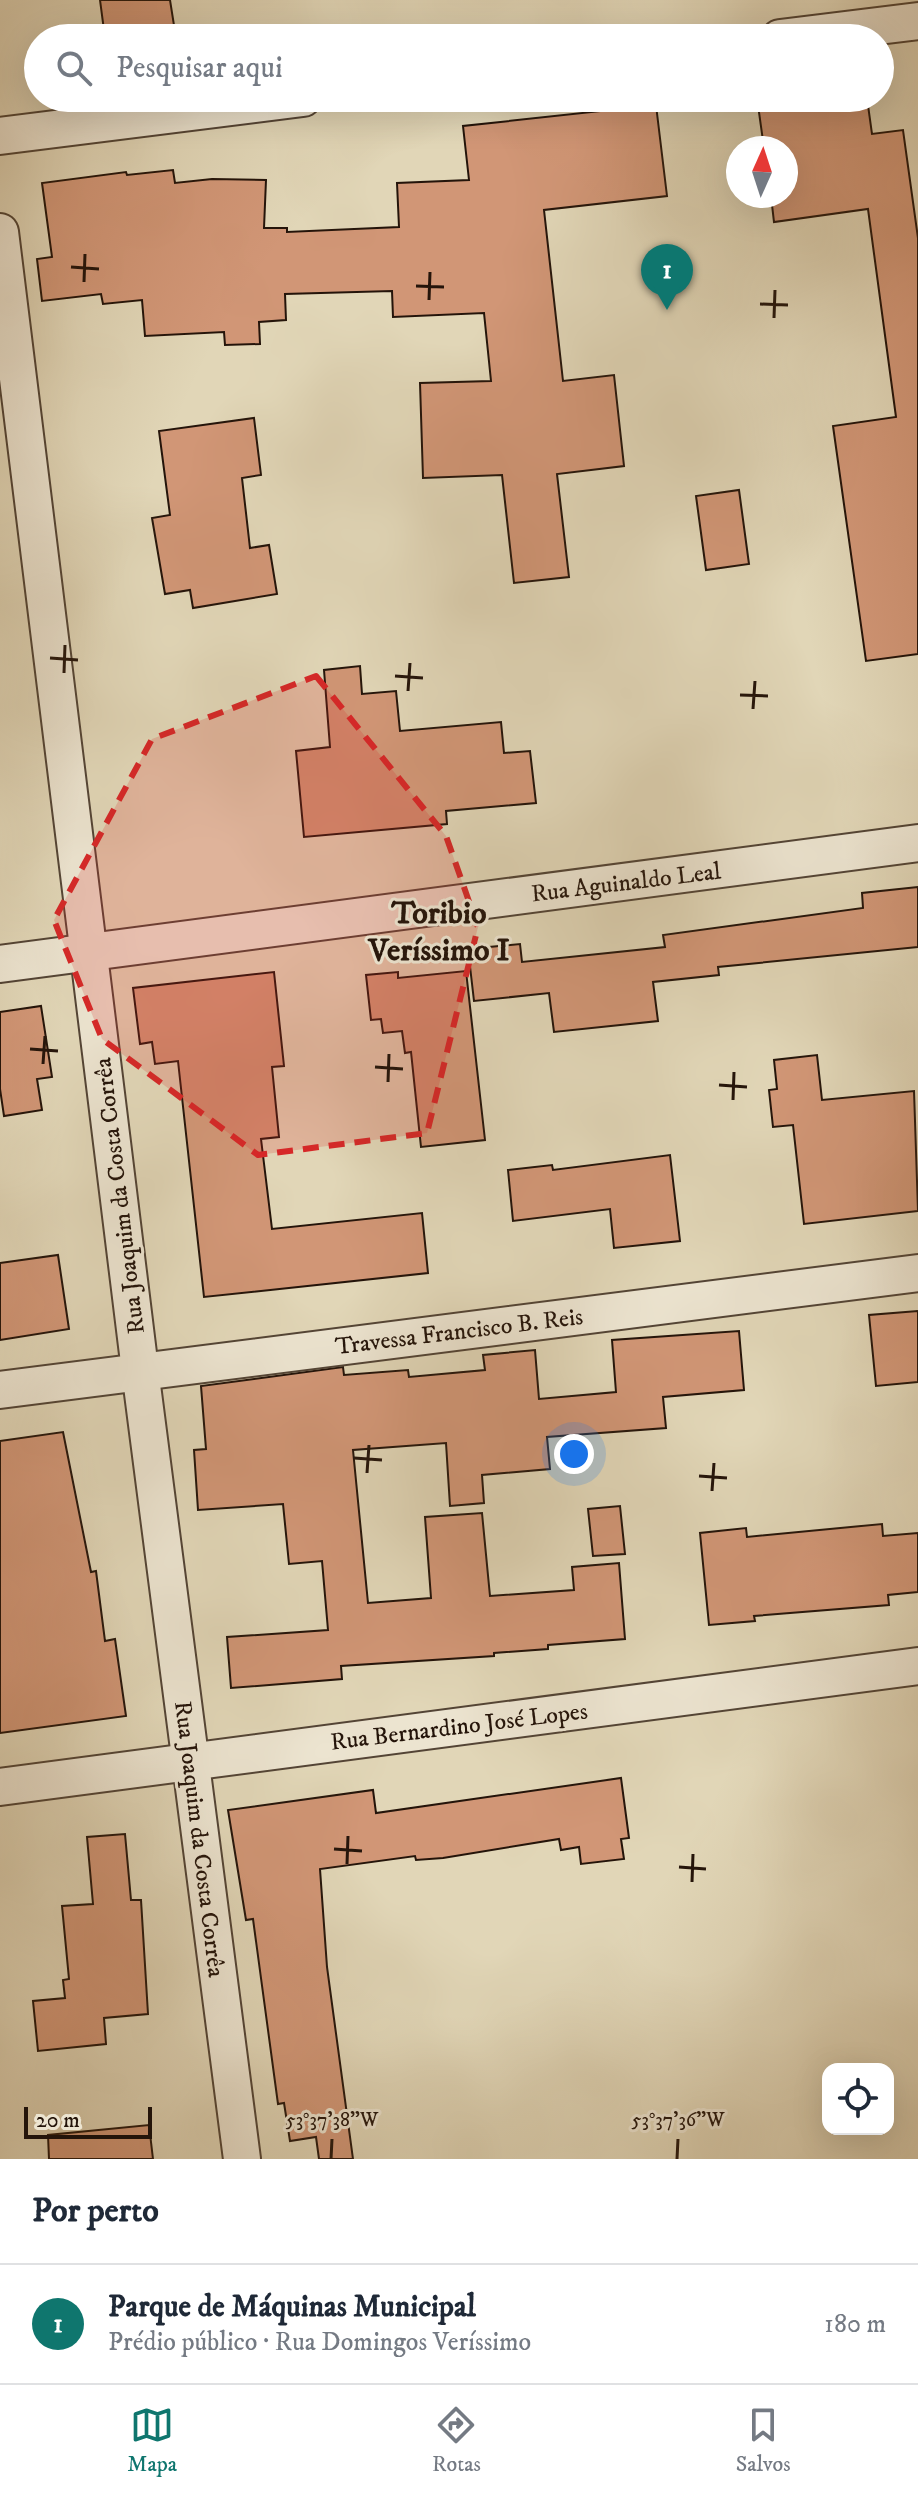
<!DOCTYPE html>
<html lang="pt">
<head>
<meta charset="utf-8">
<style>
  :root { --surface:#fff; --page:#f2f2f3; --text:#1f2937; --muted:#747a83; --line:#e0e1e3; --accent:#0f766e }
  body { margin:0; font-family:"IM FELL DW Pica",serif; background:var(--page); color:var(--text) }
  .controls { position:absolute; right:24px; bottom:24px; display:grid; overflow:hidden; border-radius:16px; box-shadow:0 8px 32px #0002 }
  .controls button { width:72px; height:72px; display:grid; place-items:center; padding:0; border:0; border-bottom:2px solid var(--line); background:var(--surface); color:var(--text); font:40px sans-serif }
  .compass { position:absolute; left:726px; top:136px; width:72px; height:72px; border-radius:50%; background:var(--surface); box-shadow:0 8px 32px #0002; rotate:3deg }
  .scale { position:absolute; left:24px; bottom:20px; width:128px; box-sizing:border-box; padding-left:8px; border:4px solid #24140a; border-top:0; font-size:22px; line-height:28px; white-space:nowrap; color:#24140a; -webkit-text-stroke:6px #ece4d0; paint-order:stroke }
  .you { position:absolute; left:574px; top:1454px; width:28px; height:28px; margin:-20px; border:6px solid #fff; border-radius:50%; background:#1a73e8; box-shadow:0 0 0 12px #1a73e833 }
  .badge { display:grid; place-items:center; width:52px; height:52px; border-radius:50%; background:var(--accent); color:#fff; font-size:26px; font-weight:700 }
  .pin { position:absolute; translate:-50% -66px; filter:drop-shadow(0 2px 4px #0008) }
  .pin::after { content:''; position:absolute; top:42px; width:28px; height:24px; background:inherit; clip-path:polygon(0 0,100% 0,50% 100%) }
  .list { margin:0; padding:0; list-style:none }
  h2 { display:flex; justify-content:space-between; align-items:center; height:104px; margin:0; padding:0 32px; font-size:34px }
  h2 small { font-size:26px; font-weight:400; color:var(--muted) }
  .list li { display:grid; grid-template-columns:52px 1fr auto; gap:24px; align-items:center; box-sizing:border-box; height:120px; padding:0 32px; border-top:2px solid var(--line) }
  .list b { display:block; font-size:30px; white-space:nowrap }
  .list p { margin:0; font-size:26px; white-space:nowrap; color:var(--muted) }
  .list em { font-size:26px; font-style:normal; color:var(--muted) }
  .icon { flex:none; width:44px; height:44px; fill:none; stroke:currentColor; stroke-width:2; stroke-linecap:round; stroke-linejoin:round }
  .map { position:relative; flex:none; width:918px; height:2159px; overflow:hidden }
  .search { position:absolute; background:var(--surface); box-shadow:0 8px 32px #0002; left:24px; right:24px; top:24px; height:88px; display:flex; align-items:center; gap:20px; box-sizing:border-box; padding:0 28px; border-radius:44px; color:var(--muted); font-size:30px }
  .sheet { height:224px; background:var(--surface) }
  nav { display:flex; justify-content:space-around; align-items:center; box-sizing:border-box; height:112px; border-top:2px solid var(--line); background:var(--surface); font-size:22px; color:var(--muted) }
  nav a { display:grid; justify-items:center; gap:4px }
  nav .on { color:var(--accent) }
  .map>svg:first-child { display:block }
  .building { fill:#d19676; stroke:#24140a; stroke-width:2 }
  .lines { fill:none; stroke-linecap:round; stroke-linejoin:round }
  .minor-casing { stroke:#534435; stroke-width:40 }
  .minor { stroke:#ece4d0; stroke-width:36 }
  .marked { fill:#d62828; fill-opacity:0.2; stroke:#d62828; stroke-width:6; stroke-dasharray:16 10; stroke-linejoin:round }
  .ticks { fill:none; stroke:#24140a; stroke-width:3 }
  .labels { text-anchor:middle; stroke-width:6; stroke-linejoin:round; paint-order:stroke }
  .street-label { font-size:24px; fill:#24140a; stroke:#ece4d0 }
  .district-label { font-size:32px; font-weight:bold; fill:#24140a; stroke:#ece4d0 }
  .ticks-label { font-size:20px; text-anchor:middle; fill:#24140a; stroke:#ece4d0; stroke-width:6; stroke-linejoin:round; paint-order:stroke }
</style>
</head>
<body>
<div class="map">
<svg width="918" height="2159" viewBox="0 0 918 2159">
  <rect width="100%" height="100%" fill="#e1d6b7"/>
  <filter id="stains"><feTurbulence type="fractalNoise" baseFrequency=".0025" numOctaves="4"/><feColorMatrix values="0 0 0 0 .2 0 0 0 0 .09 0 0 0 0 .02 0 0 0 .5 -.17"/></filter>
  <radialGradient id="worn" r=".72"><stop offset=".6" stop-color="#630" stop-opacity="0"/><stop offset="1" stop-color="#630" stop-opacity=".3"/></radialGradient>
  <!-- building -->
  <g class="building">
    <path d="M 100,0 L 170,0 L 176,38 L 105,38 Z"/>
    <path d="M 757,98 L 867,98 L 872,134 L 903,130 L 918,238 L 918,654 L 866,661 L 833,426 L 896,417 L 868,209 L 774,222 L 771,196 L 786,196 L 786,148 L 764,148 Z"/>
    <path d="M 656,105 L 667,196 L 544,210 L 563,381 L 614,375 L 624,466 L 557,474 L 569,577 L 514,583 L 502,475 L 423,478 L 420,383 L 491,381 L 484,313 L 393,317 L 392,291 L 285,294 L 286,320 L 259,322 L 260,344 L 225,345 L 224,332 L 145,336 L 142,300 L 103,304 L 101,294 L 42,301 L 37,259 L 52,257 L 42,183 L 126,172 L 127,175 L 173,170 L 175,183 L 212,179 L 266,180 L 264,228 L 287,228 L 287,232 L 399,227 L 397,183 L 469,180 L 463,126 Z"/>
    <path d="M 254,418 L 261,475 L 242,478 L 250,548 L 269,545 L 277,594 L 193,608 L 190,590 L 165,594 L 152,518 L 170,515 L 159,431 Z"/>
    <path d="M 739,490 L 749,564 L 706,570 L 696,496 Z"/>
    <path d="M 360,666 L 362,694 L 396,691 L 400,731 L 501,722 L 504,753 L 530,751 L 536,803 L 446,811 L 447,824 L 304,837 L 296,751 L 330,747 L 324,670 Z"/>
    <path d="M 918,887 L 918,947 L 718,967 L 719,975 L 653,982 L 658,1021 L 554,1032 L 549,993 L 474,1001 L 468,949 L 520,944 L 522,962 L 665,947 L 663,935 L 863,908 L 862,893 Z"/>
    <path d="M 466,971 L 485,1140 L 421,1147 L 411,1052 L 405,1053 L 402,1031 L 383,1033 L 381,1019 L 371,1020 L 366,975 L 398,972 L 398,978 Z"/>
    <path d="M 274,972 L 284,1066 L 272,1067 L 279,1137 L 261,1139 L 272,1229 L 422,1213 L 428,1273 L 204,1297 L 178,1061 L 155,1064 L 152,1042 L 140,1044 L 133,988 Z"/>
    <path d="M 41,1006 L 52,1077 L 37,1079 L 42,1110 L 4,1116 L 0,1089 L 0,1012 Z"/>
    <path d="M 817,1055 L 822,1100 L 914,1091 L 918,1211 L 804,1224 L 793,1125 L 773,1127 L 769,1090 L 777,1089 L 774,1060 Z"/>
    <path d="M 670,1155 L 680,1241 L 614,1248 L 610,1209 L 513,1221 L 508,1170 L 552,1165 L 553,1170 Z"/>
    <path d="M 58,1255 L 69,1329 L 0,1340 L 0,1263 Z"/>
    <path d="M 918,1311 L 918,1382 L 876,1386 L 869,1315 Z"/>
    <path d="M 739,1331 L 744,1390 L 663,1397 L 666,1428 L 547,1437 L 550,1469 L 482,1475 L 484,1503 L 450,1506 L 446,1443 L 353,1450 L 368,1603 L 431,1598 L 425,1517 L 482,1513 L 490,1596 L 574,1590 L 572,1567 L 619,1563 L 625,1639 L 548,1645 L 548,1649 L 494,1653 L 494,1656 L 341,1666 L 342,1679 L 231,1688 L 227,1637 L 328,1630 L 322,1561 L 289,1564 L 283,1504 L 198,1510 L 194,1450 L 206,1449 L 201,1386 L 343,1367 L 344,1375 L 408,1370 L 409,1377 L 485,1370 L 483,1355 L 535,1350 L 539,1399 L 616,1392 L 612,1340 Z"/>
    <path d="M 63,1432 L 91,1572 L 96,1571 L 105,1641 L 115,1639 L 126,1716 L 0,1733 L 0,1441 Z"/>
    <path d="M 620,1506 L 625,1554 L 593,1556 L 588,1509 Z"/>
    <path d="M 882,1524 L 883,1536 L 918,1533 L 918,1592 L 888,1595 L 889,1605 L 754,1616 L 755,1621 L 709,1625 L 700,1533 L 746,1528 L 747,1537 Z"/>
    <path d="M 621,1778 L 629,1838 L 621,1839 L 624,1859 L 581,1864 L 579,1847 L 561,1850 L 559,1839 L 443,1858 L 416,1860 L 415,1856 L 320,1869 L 327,1967 L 353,2159 L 319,2159 L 316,2137 L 290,2141 L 284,2103 L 278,2104 L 253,1919 L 246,1920 L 228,1810 L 373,1790 L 376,1813 Z"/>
    <path d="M 125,1834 L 131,1900 L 141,1900 L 148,2014 L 104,2018 L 106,2044 L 38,2051 L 33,2001 L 65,1998 L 63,1980 L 69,1979 L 62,1906 L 93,1904 L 87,1837 Z"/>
    <path d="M 149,2125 L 153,2159 L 49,2159 L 48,2135 Z"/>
  </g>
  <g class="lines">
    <!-- minor casing -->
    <g class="minor-casing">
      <g id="minor">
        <path d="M 780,38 L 918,21"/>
        <path d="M 0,136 L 303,98"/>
        <path d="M 0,232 L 140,1370 L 242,2159"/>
        <path d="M 0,964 L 918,843"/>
        <path d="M 0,1390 L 918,1273"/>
        <path d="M 0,1787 L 918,1666"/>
      </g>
    </g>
    <!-- minor -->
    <use href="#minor" class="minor"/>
  </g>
  <!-- marked area -->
  <path class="marked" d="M 316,676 L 446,836 L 478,927 L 427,1133 L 258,1155 L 102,1039 L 54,920 L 152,739 Z"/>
  <!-- ticks -->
  <path class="ticks" d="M 71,267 L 99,269M 84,282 L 85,254M 416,286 L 444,287M 429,300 L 430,272M 760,304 L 788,305M 774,318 L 775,290M 50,658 L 78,660M 64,673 L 65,645M 395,676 L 423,678M 408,691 L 410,663M 740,695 L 768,696M 753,709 L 755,681M 30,1049 L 58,1051M 43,1064 L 45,1036M 375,1067 L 403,1069M 388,1082 L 389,1054M 719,1085 L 747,1087M 733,1100 L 734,1072M 354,1458 L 382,1460M 367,1473 L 369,1445M 699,1476 L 727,1478M 712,1491 L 714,1463M 334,1849 L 362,1851M 347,1864 L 348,1836M 679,1867 L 706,1869M 692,1882 L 693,1854M 331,2159 L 332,2139M 677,2159 L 678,2139"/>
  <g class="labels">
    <!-- street labels -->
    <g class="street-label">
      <text transform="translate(626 882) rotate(-7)" y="8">Rua Aguinaldo Leal</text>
      <text transform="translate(119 1196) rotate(-97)" y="8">Rua Joaquim da Costa Corrêa</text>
      <text transform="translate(459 1331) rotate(-7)" y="8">Travessa Francisco B. Reis</text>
      <text transform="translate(459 1726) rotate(-7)" y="8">Rua Bernardino José Lopes</text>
      <text transform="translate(200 1839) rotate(83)" y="8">Rua Joaquim da Costa Corrêa</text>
    </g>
    <!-- district labels -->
    <g class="district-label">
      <text x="439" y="923">Toribio<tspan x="439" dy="37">Veríssimo I</tspan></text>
    </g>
  </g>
  <g class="ticks-label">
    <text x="332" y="2126">53°37'38"W</text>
    <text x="678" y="2126">53°37'36"W</text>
  </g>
  <rect width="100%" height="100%" filter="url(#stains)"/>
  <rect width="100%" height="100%" fill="url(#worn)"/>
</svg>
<div class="controls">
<button><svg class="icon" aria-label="locate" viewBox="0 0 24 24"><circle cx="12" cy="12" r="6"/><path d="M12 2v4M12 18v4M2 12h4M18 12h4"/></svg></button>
</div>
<svg class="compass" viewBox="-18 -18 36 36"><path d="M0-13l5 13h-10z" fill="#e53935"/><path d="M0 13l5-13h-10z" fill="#747a83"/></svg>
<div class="scale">20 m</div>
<div class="you"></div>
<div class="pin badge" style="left:667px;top:310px">1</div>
<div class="search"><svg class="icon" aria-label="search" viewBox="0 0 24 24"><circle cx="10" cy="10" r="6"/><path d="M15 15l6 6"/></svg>Pesquisar aqui</div>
</div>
<section class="sheet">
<h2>Por perto<small></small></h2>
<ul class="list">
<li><span class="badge">1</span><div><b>Parque de Máquinas Municipal</b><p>Prédio público · Rua Domingos Veríssimo</p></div><em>180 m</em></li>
</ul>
</section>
<nav>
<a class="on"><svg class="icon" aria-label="map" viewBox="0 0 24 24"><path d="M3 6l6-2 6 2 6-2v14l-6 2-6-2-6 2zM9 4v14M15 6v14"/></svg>Mapa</a>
<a><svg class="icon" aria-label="directions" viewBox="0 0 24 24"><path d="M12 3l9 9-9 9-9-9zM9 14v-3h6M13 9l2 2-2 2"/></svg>Rotas</a>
<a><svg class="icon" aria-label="saved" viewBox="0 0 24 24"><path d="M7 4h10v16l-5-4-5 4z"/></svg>Salvos</a>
</nav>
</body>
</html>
